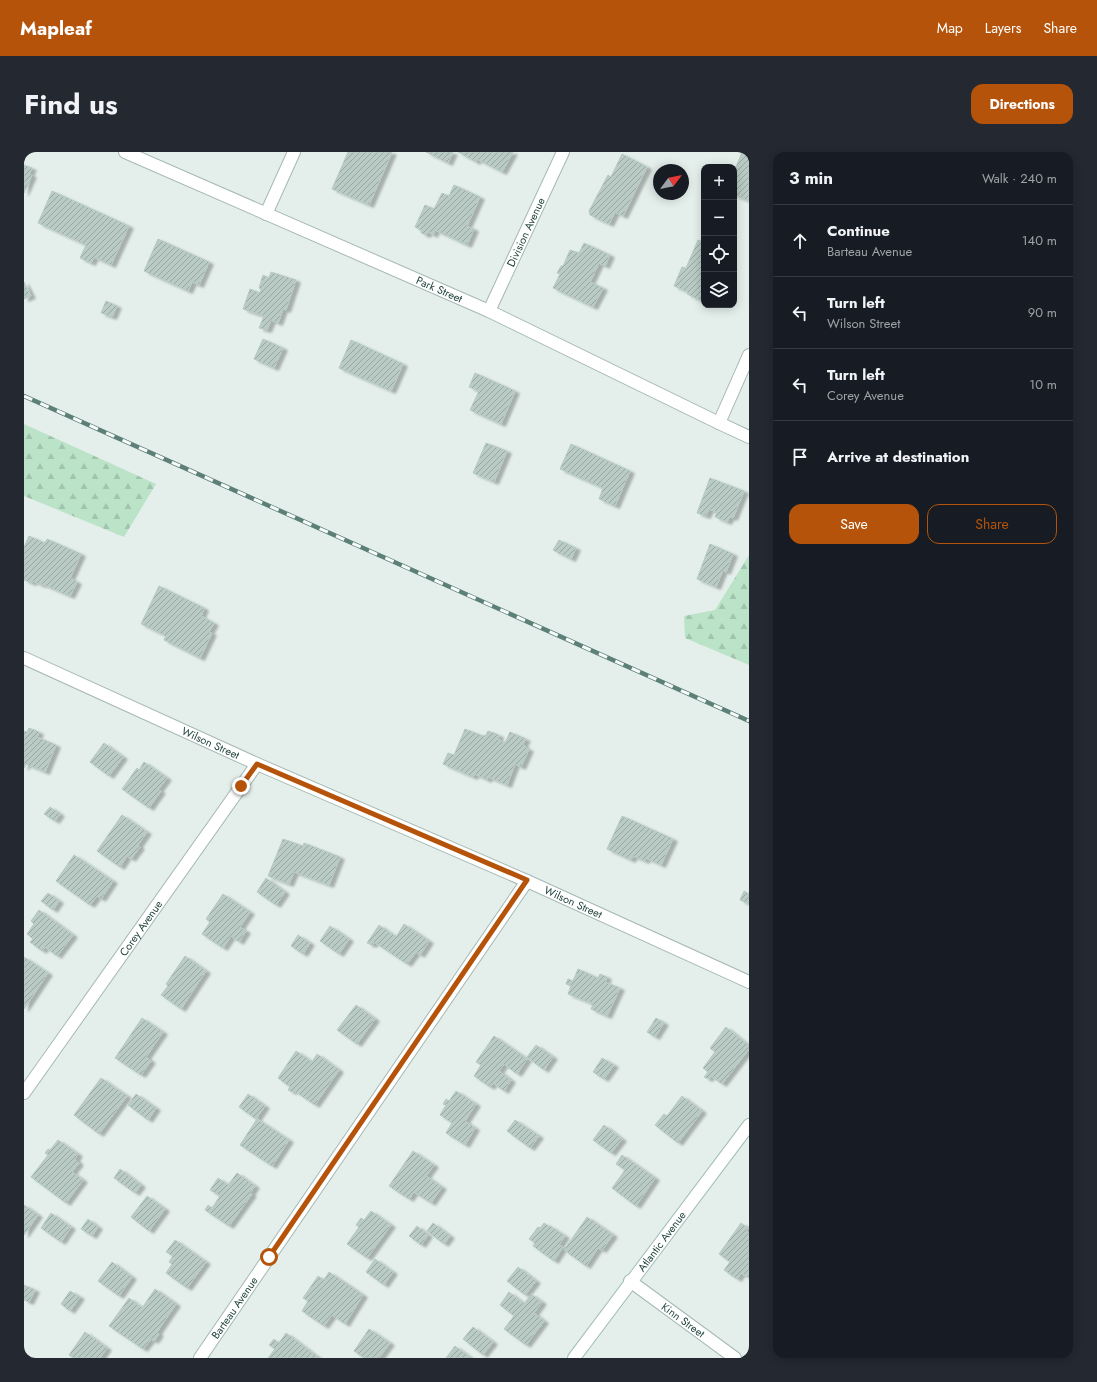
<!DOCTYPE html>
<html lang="en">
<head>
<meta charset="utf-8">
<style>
  :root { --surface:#171b24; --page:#242831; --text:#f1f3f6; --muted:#9ea1a6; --line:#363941; --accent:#b45309 }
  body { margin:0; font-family:Jost,sans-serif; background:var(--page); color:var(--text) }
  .controls { position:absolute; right:12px; top:12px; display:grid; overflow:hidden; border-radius:8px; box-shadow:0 2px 10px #0003 }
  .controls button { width:36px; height:36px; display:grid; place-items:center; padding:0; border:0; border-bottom:1px solid var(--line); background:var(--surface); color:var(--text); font:20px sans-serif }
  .compass { position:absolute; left:629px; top:12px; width:36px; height:36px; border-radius:50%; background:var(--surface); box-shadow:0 2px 10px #0003; rotate:58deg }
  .stop { position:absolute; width:12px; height:12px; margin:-9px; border:3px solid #b45309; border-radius:50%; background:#fff }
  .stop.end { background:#b45309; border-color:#fff; box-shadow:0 1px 4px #0008 }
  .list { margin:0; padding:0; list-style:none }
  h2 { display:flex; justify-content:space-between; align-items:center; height:52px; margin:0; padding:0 16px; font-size:17px }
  h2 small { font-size:13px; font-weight:400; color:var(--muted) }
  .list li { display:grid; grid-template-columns:26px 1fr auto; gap:12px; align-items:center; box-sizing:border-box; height:72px; padding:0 16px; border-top:1px solid var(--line) }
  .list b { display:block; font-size:15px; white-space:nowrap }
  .list p { margin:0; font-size:13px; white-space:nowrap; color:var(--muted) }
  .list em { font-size:13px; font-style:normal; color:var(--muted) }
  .actions { display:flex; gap:8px; padding:12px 16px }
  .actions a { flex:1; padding:9px 0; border:1px solid var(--accent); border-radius:12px; text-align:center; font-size:14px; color:var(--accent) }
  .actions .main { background:var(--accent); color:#fff }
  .icon { flex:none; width:22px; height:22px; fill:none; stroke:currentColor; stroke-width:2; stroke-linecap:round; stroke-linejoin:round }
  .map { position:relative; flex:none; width:725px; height:1206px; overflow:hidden; border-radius:12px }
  header { display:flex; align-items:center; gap:24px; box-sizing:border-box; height:56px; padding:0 20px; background:var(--accent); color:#fff }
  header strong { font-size:19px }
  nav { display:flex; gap:22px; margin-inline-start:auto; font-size:14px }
  .intro { display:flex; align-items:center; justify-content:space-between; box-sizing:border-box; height:96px; padding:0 24px }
  h1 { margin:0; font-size:28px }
  .button { padding:10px 18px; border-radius:12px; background:var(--accent); color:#fff; font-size:14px; font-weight:700 }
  main { display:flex; gap:24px; padding:0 24px }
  aside { flex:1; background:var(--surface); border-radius:12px; box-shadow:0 2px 10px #0003 }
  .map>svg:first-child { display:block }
  .forest { fill:url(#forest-firs) }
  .building { fill:url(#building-hatch); stroke:#b6cac3; filter:url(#shadow) }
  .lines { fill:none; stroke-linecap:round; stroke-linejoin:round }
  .street-casing { stroke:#a6b8b3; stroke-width:14 }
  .secondary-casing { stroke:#a1bdb5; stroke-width:14 }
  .street { stroke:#fff; stroke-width:12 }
  .secondary { stroke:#fff; stroke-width:12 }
  .rail-casing { stroke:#5c7f78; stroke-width:4.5 }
  .rail { stroke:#f6fbf9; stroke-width:3; stroke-dasharray:9; stroke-linecap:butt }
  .route { stroke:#b45309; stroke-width:5 }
  .labels { text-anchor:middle; stroke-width:3.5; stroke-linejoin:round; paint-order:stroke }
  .street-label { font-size:11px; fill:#21443d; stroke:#f6fbf9 }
</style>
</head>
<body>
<header>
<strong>Mapleaf</strong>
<nav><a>Map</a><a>Layers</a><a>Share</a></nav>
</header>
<div class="intro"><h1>Find us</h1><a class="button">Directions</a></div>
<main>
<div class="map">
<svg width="725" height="1206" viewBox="0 0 725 1206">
  <defs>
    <pattern id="forest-firs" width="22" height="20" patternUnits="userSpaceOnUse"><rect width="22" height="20" fill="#bbe3c8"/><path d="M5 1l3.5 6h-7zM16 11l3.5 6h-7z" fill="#a0c4ad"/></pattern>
    <pattern id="building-hatch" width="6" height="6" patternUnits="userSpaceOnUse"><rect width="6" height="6" fill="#b9cbc4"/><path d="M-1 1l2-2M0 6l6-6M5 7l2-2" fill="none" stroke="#96a6a0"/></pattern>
    <filter id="shadow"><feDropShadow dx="4.5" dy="2.5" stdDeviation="1" flood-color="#0004"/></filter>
  </defs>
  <rect width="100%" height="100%" fill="#e4efeb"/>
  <!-- forest -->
  <g class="forest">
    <path d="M 0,272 L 132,332 L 100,385 L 0,344 Z"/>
    <path d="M 725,403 L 725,513 L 661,486 L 660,464 L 691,458 Z"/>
  </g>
  <!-- building -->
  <g class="building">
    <path d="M 324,0 L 368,0 L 345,53 L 308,37 Z"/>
    <path d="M 402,0 L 429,0 L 424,11 Z"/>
    <path d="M 434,0 L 489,0 L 478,20 L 453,7 L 452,10 Z"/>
    <path d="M 718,0 L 725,0 L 725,49 L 710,43 L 710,38 L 713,31 L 711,30 L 713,25 L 710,23 L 710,20 Z"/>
    <path d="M 598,2 L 623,15 L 599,64 L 591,60 L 585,72 L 566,63 L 565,59 L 584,23 L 587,25 Z"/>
    <path d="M 0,13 L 8,16 L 5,22 L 8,23 L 0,41 Z"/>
    <path d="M 430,33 L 456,45 L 443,74 L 450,77 L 443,93 L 411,78 L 409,83 L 404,80 L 402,83 L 397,81 L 398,79 L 391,75 L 401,53 L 410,57 L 418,41 L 425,44 Z"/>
    <path d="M 28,39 L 105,74 L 87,113 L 70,105 L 67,111 L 56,106 L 62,93 L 14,71 Z"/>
    <path d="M 134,87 L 185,110 L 175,133 L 168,130 L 164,139 L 120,119 Z"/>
    <path d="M 674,88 L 680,90 L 680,150 L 663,142 L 664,140 L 650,134 L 658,115 L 662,116 Z"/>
    <path d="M 560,91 L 586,103 L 581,114 L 575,111 L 566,130 L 579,136 L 569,155 L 529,136 L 536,122 L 533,121 L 537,114 L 539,114 L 546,98 L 555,101 Z"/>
    <path d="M 247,120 L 272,128 L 262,158 L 259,157 L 254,171 L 247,168 L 243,178 L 235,176 L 240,164 L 219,157 L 226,137 L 236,141 L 237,137 L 235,136 L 239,123 L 245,126 Z"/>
    <path d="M 0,130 L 7,144 L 0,147 Z"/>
    <path d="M 82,149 L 93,154 L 88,165 L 77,161 Z"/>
    <path d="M 239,187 L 259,196 L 250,216 L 230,207 Z"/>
    <path d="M 327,188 L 379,212 L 367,239 L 315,216 Z"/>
    <path d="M 451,221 L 491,239 L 477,272 L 446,258 L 455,239 L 445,235 Z"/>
    <path d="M 462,291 L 483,299 L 470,330 L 449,321 Z"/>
    <path d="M 547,292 L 606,319 L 591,354 L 575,347 L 579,336 L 536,317 Z"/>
    <path d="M 686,326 L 720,339 L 709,366 L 706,365 L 703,370 L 691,365 L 693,360 L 685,357 L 682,364 L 673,361 Z"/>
    <path d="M 5,384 L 21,391 L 23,387 L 57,402 L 46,426 L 53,430 L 46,444 L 18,432 L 17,433 L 9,429 L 8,431 L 0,428 L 0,395 Z"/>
    <path d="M 535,388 L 552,396 L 547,407 L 529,398 Z"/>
    <path d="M 686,392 L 709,402 L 702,420 L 699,418 L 692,435 L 673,427 Z"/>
    <path d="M 135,434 L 180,456 L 177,464 L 190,471 L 185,480 L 188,481 L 176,506 L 140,488 L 142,484 L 117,472 Z"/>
    <path d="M 5,576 L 15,580 L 13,585 L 32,593 L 21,620 L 2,612 L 0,616 L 0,579 L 3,580 Z"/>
    <path d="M 441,577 L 459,584 L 462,583 L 464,579 L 475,583 L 474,587 L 481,591 L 486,580 L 502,587 L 499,592 L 502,596 L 505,597 L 497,615 L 491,612 L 483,633 L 464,625 L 463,628 L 451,622 L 449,625 L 419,612 L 424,601 L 430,603 Z"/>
    <path d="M 80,591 L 99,605 L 85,624 L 66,610 Z"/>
    <path d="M 120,610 L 143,626 L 134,638 L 137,639 L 125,656 L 98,637 L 113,616 L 115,618 Z"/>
    <path d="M 26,655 L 36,662 L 31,669 L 20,662 Z"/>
    <path d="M 98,663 L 123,680 L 114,693 L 116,695 L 107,707 L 103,704 L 96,715 L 73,699 Z"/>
    <path d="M 598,664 L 649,687 L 637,713 L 622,706 L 621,709 L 609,704 L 607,708 L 583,697 Z"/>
    <path d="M 259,687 L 279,694 L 280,691 L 316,705 L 305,733 L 270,720 L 265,732 L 244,724 Z"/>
    <path d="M 50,703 L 89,729 L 77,747 L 73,744 L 66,753 L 32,729 Z"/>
    <path d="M 242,726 L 261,740 L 252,753 L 233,740 Z"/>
    <path d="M 720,739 L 725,742 L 725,752 L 716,748 Z"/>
    <path d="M 24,741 L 35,749 L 29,758 L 17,749 Z"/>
    <path d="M 199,742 L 226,760 L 216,775 L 222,779 L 215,790 L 207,784 L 199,796 L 178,782 L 186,770 L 182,767 Z"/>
    <path d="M 15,758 L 49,783 L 33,804 L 21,795 L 18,799 L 6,790 L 9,787 L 3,782 L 10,772 L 7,769 Z"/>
    <path d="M 380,772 L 405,789 L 396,803 L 392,800 L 383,812 L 350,790 L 348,793 L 343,791 L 355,773 L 372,785 Z"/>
    <path d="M 306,774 L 325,787 L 315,802 L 296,789 Z"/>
    <path d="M 274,783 L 286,791 L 279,802 L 267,794 Z"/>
    <path d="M 161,804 L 182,819 L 157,857 L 137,843 L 144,834 L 142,832 Z"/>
    <path d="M 0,805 L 24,821 L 0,857 Z"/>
    <path d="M 554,817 L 574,826 L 576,822 L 583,825 L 581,830 L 596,836 L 583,864 L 567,857 L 569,852 L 544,842 L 547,834 L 542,832 L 544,827 L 549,829 Z"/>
    <path d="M 332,853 L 351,867 L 333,892 L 313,878 Z"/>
    <path d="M 118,866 L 139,880 L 122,905 L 127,909 L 117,923 L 91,906 Z"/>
    <path d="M 632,866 L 640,871 L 631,885 L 623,880 Z"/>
    <path d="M 702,875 L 725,894 L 725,897 L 698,932 L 687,924 L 684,927 L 680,925 L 684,920 L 679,916 L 691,900 L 686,896 Z"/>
    <path d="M 470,884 L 503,907 L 493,922 L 480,912 L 475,919 L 487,928 L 480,939 L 469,931 L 466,935 L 450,924 L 457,913 L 452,910 Z"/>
    <path d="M 512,893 L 529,905 L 520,918 L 503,905 Z"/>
    <path d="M 272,899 L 288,910 L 293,902 L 315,918 L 291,953 L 269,938 L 268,940 L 264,938 L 266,935 L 254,926 Z"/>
    <path d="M 578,906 L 590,913 L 580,927 L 569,920 Z"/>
    <path d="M 77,926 L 103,944 L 75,982 L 50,963 Z"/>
    <path d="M 432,939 L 452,952 L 441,969 L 451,976 L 441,993 L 422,981 L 428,971 L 416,963 L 422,953 L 419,952 L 422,947 L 425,949 Z"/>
    <path d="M 112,942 L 132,956 L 124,968 L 104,953 Z"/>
    <path d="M 224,942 L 241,954 L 232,967 L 215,955 Z"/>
    <path d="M 658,944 L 678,959 L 654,991 L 631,973 L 640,962 L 643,964 Z"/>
    <path d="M 233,967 L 265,988 L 248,1014 L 216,993 Z"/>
    <path d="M 491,968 L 515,984 L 506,996 L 483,979 Z"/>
    <path d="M 580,973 L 598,987 L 587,1001 L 569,988 Z"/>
    <path d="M 34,988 L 54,1002 L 51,1007 L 55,1011 L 48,1020 L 59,1028 L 42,1051 L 7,1025 L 24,1003 L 21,1001 L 24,997 L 26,998 Z"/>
    <path d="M 389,999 L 410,1013 L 402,1024 L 418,1035 L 407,1051 L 390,1040 L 385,1047 L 365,1034 Z"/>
    <path d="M 598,1003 L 631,1026 L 612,1054 L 588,1036 L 601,1018 L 592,1012 Z"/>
    <path d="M 96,1017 L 117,1033 L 111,1041 L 90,1026 Z"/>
    <path d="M 213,1021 L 231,1034 L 226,1041 L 228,1042 L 205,1074 L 181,1058 L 184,1053 L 188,1056 L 196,1044 L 186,1038 L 194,1026 L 204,1033 Z"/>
    <path d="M 123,1044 L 141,1057 L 125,1079 L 107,1065 Z"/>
    <path d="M 0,1053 L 14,1063 L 0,1083 Z"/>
    <path d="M 347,1059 L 367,1073 L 343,1106 L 323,1092 L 335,1075 L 332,1073 L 337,1066 L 340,1068 Z"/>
    <path d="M 27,1061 L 47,1075 L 37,1090 L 17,1076 Z"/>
    <path d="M 563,1065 L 589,1083 L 578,1098 L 574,1096 L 562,1114 L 540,1098 Z"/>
    <path d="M 64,1067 L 74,1075 L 68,1084 L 57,1077 Z"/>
    <path d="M 409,1071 L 426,1084 L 420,1092 L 403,1079 Z"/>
    <path d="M 520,1071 L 526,1075 L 526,1074 L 541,1084 L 535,1093 L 539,1095 L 530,1109 L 509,1094 L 511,1091 L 505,1087 L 514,1075 L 516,1076 Z"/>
    <path d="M 717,1071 L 724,1076 L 722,1079 L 725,1081 L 725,1126 L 717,1121 L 713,1127 L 700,1118 L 706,1110 L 695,1102 Z"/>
    <path d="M 393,1074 L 404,1083 L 397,1093 L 385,1084 Z"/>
    <path d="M 151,1088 L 182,1110 L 163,1136 L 142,1121 L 148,1112 L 145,1110 L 149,1104 L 142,1100 Z"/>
    <path d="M 351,1107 L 369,1120 L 360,1133 L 342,1120 Z"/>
    <path d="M 88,1110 L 108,1125 L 95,1144 L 74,1129 Z"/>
    <path d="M 494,1115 L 512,1129 L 501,1143 L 483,1129 Z"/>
    <path d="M 305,1120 L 339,1143 L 321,1172 L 308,1163 L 300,1174 L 278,1159 L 284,1149 L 279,1146 L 294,1124 L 300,1128 Z"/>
    <path d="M 0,1133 L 11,1138 L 5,1150 L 0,1148 Z"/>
    <path d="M 131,1137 L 152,1152 L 133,1180 L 135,1182 L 130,1189 L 127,1187 L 119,1197 L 85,1174 L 105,1146 L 118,1156 Z"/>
    <path d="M 46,1139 L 56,1145 L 46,1159 L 37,1152 Z"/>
    <path d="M 485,1140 L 500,1152 L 507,1142 L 518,1150 L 510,1161 L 520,1169 L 502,1193 L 480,1177 L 490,1164 L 476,1153 Z"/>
    <path d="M 449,1175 L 469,1190 L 459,1203 L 439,1187 Z"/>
    <path d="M 345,1177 L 366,1191 L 355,1206 L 340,1206 L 330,1199 Z"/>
    <path d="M 61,1180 L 83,1196 L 76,1206 L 49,1206 L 45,1203 Z"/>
    <path d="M 262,1181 L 295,1206 L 244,1206 L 251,1197 L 245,1193 L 250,1187 L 255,1191 Z"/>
    <path d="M 431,1194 L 447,1206 L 422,1206 Z"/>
  </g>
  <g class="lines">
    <!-- street casing -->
    <g class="street-casing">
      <g id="street">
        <path id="s1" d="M 101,0 L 465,159 L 695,271 L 725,285"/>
        <path d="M 242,62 L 270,0"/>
        <path id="s2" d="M 465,159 L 539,0"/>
        <path d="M 695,271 L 725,203"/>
        <path id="s3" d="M 0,506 L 233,612 L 503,729 L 725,830"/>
        <path id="s4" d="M 0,941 L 233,612"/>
        <path id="s5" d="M 606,1129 L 711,1206"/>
        <path id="s6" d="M 176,1206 L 503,729"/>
      </g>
    </g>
    <!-- secondary casing -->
    <g class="secondary-casing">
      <g id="secondary">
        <path id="s7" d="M 550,1206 L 725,973"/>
      </g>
    </g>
    <!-- street -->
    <use href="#street" class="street"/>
    <!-- secondary -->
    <use href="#secondary" class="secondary"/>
    <!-- rail casing -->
    <g class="rail-casing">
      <path id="rail" d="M 0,244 L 725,569"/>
    </g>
    <!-- rail -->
    <use href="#rail" class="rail"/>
  </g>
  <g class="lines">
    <!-- route -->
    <path class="route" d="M 217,634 L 233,612 L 503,728 L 245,1105"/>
  </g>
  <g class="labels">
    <!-- street labels -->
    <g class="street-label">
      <text dy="4" stroke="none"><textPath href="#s2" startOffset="87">Division Avenue</textPath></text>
      <text dy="4" stroke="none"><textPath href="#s1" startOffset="343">Park Street</textPath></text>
      <text dy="4" stroke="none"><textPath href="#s3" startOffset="205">Wilson Street</textPath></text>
      <text dy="4" stroke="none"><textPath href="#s3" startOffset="601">Wilson Street</textPath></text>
      <text dy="4" stroke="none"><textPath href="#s4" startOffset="202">Corey Avenue</textPath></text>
      <text dy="4" stroke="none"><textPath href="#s7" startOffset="146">Atlantic Avenue</textPath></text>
      <text dy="4" stroke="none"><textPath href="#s6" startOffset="61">Barteau Avenue</textPath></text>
      <text dy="4" stroke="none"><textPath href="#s5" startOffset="66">Kinn Street</textPath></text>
    </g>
  </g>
</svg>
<div class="controls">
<button>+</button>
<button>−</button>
<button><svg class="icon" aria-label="locate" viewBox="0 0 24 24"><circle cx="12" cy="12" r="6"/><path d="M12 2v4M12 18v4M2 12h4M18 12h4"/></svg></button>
<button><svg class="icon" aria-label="layers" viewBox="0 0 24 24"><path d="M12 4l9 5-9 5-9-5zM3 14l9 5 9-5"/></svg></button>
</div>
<svg class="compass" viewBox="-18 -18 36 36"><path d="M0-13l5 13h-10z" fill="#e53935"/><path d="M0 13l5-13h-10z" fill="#9ea1a6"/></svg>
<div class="stop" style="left:245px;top:1105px"></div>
<div class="stop end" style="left:217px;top:634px"></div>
</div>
<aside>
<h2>3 min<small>Walk · 240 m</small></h2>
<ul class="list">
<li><svg class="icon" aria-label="ahead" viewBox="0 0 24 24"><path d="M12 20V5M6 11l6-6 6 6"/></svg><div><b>Continue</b><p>Barteau Avenue</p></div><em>140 m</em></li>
<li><svg class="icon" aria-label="left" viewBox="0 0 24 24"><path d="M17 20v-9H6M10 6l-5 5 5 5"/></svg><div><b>Turn left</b><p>Wilson Street</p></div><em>90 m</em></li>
<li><svg class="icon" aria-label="left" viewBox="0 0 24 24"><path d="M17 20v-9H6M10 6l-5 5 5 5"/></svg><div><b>Turn left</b><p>Corey Avenue</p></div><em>10 m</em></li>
<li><svg class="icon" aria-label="arrive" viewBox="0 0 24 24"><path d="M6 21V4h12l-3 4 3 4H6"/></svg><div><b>Arrive at destination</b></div></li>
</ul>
<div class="actions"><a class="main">Save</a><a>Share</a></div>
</aside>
</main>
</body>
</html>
